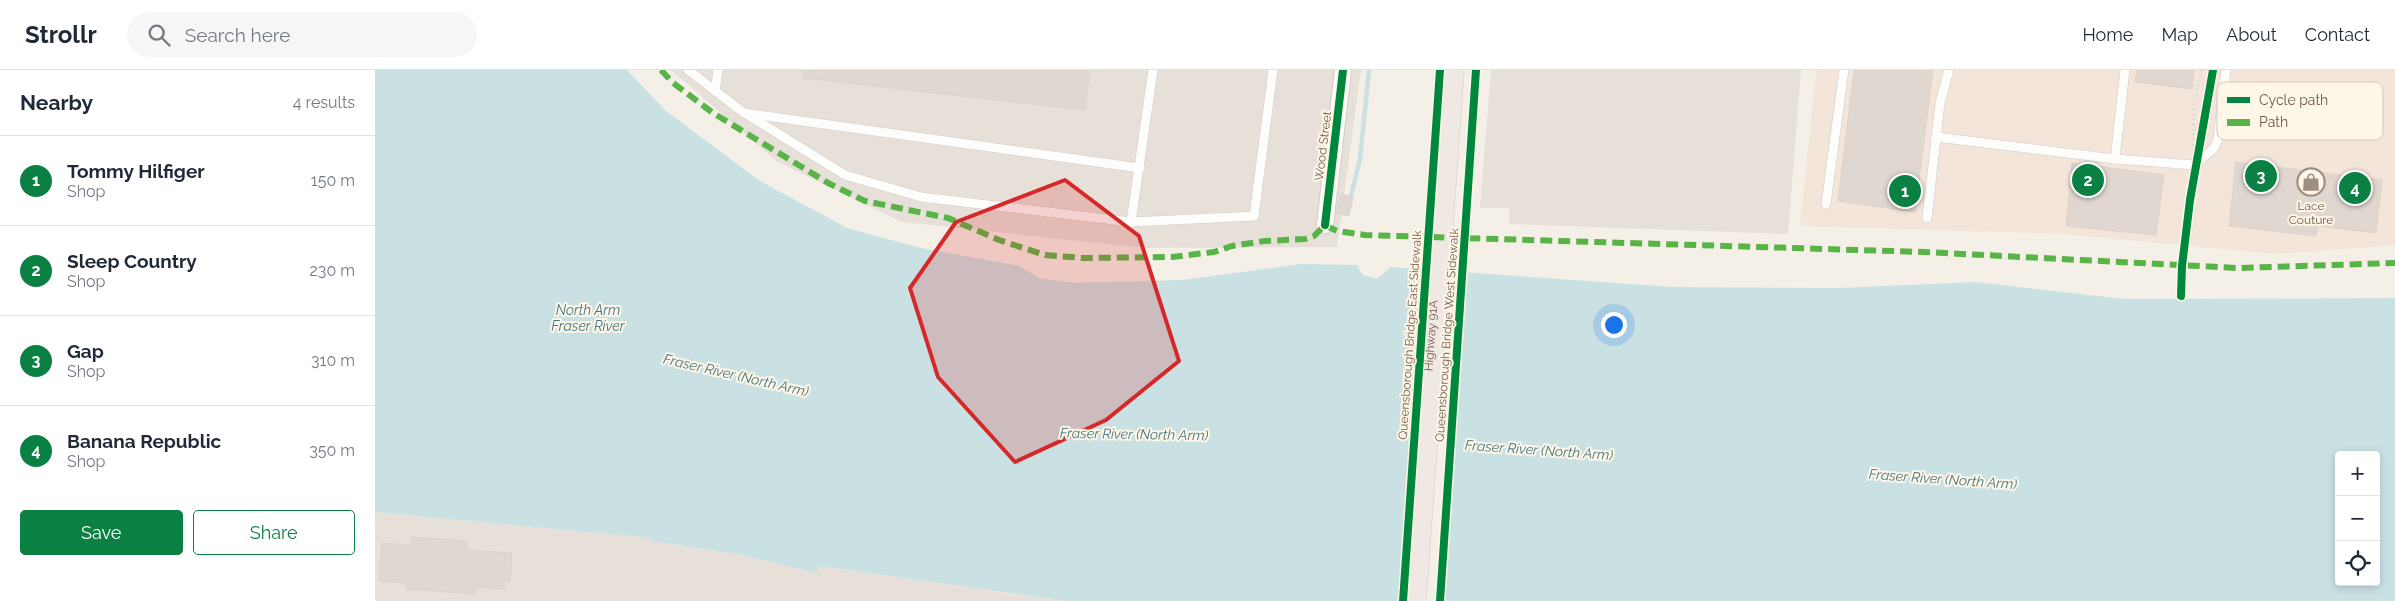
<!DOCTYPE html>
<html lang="en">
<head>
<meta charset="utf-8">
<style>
  :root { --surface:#fff; --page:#f6f6f7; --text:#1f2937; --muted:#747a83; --line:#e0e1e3; --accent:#0b8043 }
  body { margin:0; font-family:Raleway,sans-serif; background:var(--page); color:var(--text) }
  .controls { position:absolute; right:15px; bottom:15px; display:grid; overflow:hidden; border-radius:5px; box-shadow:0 2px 8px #0003 }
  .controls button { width:45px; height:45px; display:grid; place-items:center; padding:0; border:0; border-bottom:1px solid var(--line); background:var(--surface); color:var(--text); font:25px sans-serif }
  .you { position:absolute; left:1238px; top:254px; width:18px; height:18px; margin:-12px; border:4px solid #fff; border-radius:50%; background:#1a73e8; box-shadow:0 0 0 8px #1a73e833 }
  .badge { display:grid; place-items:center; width:32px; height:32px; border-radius:50%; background:var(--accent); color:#fff; font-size:16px; font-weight:700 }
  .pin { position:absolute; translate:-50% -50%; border:2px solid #fff; box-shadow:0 1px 5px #0006 }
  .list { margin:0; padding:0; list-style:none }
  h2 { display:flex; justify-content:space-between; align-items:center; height:65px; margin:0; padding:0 20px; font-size:21px }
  h2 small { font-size:16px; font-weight:400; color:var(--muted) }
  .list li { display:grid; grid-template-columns:32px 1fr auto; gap:15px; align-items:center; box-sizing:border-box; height:90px; padding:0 20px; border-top:1px solid var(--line) }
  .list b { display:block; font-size:19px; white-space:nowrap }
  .list p { margin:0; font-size:16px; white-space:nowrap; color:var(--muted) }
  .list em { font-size:16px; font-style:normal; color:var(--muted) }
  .actions { display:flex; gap:10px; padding:15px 20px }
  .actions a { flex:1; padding:11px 0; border:1px solid var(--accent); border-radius:5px; text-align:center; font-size:18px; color:var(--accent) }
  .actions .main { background:var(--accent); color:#fff }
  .icon { flex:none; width:28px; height:28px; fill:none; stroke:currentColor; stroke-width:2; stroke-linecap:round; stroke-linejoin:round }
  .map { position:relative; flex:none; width:2020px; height:531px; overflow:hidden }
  header { display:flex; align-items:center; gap:30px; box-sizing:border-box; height:70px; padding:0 25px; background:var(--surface); border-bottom:1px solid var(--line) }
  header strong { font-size:24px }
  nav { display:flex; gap:28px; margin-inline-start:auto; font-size:18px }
  .search { width:350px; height:45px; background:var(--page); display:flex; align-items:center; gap:12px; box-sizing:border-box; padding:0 18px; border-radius:28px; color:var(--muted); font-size:19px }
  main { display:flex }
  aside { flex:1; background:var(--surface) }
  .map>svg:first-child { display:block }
  .commercial { fill:#f4e5db }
  .industrial { fill:#e6e0d8 }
  .water { fill:#cae1e4; fill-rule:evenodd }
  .pier { fill:#f4f0e8 }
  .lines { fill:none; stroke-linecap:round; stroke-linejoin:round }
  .stream { stroke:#cae1e4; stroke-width:4.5 }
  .building { fill:#e0d8d0; stroke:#ddd3ca }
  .lane-casing { stroke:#d2ccc5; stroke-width:10 }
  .street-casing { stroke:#d2ccc5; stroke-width:18 }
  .highway-casing { stroke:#d3cbc5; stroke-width:29 }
  .path { stroke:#d6cfca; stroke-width:2.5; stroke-dasharray:1 4; stroke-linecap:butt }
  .lane { stroke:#fdfdfc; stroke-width:9 }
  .street { stroke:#fdfdfc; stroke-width:16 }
  .highway { stroke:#efe8e3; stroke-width:28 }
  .quiet { stroke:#59b447; stroke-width:6; stroke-dasharray:12 6; stroke-linecap:butt }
  .cycleway-casing { stroke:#fef6e7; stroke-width:11 }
  .cycleway { stroke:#00873e; stroke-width:8 }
  .marked { fill:#d62828; fill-opacity:0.2; stroke:#d62828; stroke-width:4; stroke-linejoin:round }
  .labels { text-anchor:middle; stroke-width:4; stroke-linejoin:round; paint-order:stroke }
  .street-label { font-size:12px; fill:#70594a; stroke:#fef6e7 }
  .poi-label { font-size:12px; fill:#70594a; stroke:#fef6e7 }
  .water-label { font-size:14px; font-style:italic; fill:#467682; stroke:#fef6e7 }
  .key { fill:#fef6e7; stroke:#d3c7b8; stroke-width:1 }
  .key-label { font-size:14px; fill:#70594a }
</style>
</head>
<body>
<header>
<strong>Strollr</strong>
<div class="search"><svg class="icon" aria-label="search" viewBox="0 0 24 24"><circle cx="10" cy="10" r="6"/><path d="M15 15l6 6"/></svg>Search here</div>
<nav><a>Home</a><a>Map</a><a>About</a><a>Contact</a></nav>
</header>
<main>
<aside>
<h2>Nearby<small>4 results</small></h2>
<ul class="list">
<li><span class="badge">1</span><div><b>Tommy Hilfiger</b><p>Shop</p></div><em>150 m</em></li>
<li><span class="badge">2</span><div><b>Sleep Country</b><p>Shop</p></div><em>230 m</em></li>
<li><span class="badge">3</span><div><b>Gap</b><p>Shop</p></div><em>310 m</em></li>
<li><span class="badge">4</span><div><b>Banana Republic</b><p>Shop</p></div><em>350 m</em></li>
</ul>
<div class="actions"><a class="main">Save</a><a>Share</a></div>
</aside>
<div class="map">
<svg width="2020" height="531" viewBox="0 0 2020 531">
  <rect width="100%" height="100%" fill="#f4f0e8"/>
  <!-- commercial -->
  <path class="commercial" d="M 1441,0 L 2020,0 L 2020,175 L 1900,184 L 1688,164 L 1425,156 Z"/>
  <!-- industrial -->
  <g class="industrial">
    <path d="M 296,0 L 986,0 L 962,177 L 771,178 L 527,152 L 401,91 Z"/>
    <path d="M 1116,0 L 1426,0 L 1413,164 L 1134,154 L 1134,138 L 1105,138 Z"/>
    <path d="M 0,442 L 278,468 L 277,471 L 361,484 L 443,503 L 442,496 L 692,531 L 0,531 Z"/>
  </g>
  <!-- water -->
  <path class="water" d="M 0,0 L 252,0 L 291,41 L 385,111 L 472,158 L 546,178 L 644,196 L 664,208 L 700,213 L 807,210 L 926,194 L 982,195 L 988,205 L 1002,209 L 1016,197 L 1298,217 L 1463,218 L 1601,212 L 1749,229 L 2020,228 L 2020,531 L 692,531 L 443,496 L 443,503 L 361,484 L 277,471 L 277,468 L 0,442 ZM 1964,385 L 2001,385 L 2001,512 L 1964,512 Z"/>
  <!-- pier -->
  <path class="pier" d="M 1048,197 L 1090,200 L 1067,531 L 1025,531 Z"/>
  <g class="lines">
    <!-- stream -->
    <path class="stream" d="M 976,126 L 985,89 L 994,0"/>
  </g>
  <!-- building -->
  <g class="building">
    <path d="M 428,0 L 715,0 L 710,40 L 428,8 Z"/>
    <path d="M 1479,0 L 1558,0 L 1540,142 L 1463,131 Z"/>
    <path d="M 1762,0 L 1819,0 L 1817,19 L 1760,12 Z"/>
    <path d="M 1861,92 L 2007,110 L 2001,163 L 1943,156 L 1941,166 L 1854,156 Z"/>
    <path d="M 1697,93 L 1789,105 L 1781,165 L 1691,156 Z"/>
    <path d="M 966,124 L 978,127 L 974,146 L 961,143 Z"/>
    <path d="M 36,467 L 92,471 L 91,480 L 137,483 L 135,512 L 130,510 L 130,519 L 101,517 L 101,524 L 31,519 L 32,513 L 4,511 L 7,473 L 35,475 Z"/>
  </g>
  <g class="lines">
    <!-- lane casing -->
    <g class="lane-casing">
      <g id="lane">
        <path d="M 313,0 L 369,43 L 765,98"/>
        <path d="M 778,0 L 756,152 L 879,146 L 898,0"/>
        <path d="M 340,21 L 343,0"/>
        <path d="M 373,45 L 470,105 L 546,127 L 756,152"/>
        <path d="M 1561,67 L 1740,89 L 1820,95 L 1839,78 L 1843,69 L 1851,0"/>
        <path d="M 1740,89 L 1750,0"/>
        <path d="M 1451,134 L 1469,0"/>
        <path d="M 1552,148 L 1565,33 L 1574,0"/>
      </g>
    </g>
    <!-- street casing -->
    <g class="street-casing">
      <path id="street" d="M 950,155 L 968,0"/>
    </g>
    <!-- highway casing -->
    <g class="highway-casing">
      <g id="highway">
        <path id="s1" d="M 1037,531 L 1075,0"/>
      </g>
    </g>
    <!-- path -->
    <path class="path" d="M 1818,80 L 1819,39 L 1826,0"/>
    <!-- lane -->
    <use href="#lane" class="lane"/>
    <!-- street -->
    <use href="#street" class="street"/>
    <!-- highway -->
    <use href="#highway" class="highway"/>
    <!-- quiet -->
    <path class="quiet" d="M 286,0 L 297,12 L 338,43 L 453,113 L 490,131 L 573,148 L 624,170 L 670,185 L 708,188 L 797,187 L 839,182 L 857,176 L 890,171 L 930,169 L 939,166 L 950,155 L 962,161 L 990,165 L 1549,182 L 1863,198 L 2020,193"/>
    <!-- cycleway casing -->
    <g class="cycleway-casing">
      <g id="cycleway">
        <path d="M 950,155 L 968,0"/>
        <path d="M 1806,226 L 1807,196 L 1815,130 L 1838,0"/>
        <path d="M 1028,531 L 1065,0"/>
        <path d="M 1065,531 L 1101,0"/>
      </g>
    </g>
    <!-- cycleway -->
    <use href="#cycleway" class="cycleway"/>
  </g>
  <!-- marked area -->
  <path class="marked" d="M 690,110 L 764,166 L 804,291 L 731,350 L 640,392 L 563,307 L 535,218 L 581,152 Z"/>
  <!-- icons -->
  <defs>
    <g id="shop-ring" transform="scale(1.4375)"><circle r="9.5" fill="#fef6e7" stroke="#9e8e81" stroke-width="1.5"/><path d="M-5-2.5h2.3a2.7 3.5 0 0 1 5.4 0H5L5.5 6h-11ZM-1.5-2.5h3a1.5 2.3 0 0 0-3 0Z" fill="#9e8e81"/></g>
  </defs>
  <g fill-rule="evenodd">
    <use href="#shop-ring" x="1936" y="112"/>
  </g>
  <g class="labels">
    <!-- street labels -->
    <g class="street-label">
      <text transform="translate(948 76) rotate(-83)" y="4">Wood Street</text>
      <text transform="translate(1035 265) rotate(-86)" y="4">Queensborough Bridge East Sidewalk</text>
      <text transform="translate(1072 265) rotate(-86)" y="4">Queensborough Bridge West Sidewalk</text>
      <text dy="4" stroke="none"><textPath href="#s1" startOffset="266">Highway 91A</textPath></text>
    </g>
    <!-- poi labels -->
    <g class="poi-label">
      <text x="1936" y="140">Lace<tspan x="1936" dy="14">Couture</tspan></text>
    </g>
    <!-- water labels -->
    <g class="water-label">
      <text x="213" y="245">North Arm<tspan x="213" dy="16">Fraser River</tspan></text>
      <text transform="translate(361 305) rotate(13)" y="5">Fraser River (North Arm)</text>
      <text transform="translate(759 364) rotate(1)" y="5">Fraser River (North Arm)</text>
      <text transform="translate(1164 380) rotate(4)" y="5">Fraser River (North Arm)</text>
      <text transform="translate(1568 409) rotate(4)" y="5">Fraser River (North Arm)</text>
    </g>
  </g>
  <!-- legend -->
  <rect x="1842" y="12" width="166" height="58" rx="8" class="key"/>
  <rect x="1852" y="27" width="23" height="6" fill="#00873e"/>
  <rect x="1852" y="49" width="23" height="7" fill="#59b447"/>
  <g class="key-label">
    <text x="1884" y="35">Cycle path</text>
    <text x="1884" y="57">Path</text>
  </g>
</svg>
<div class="controls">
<button>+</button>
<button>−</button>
<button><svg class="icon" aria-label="locate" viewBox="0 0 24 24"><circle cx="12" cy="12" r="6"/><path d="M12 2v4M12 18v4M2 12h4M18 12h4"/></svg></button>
</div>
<div class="you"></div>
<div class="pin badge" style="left:1530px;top:121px">1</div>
<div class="pin badge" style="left:1713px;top:110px">2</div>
<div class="pin badge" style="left:1886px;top:106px">3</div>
<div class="pin badge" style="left:1980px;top:118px">4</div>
</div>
</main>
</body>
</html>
